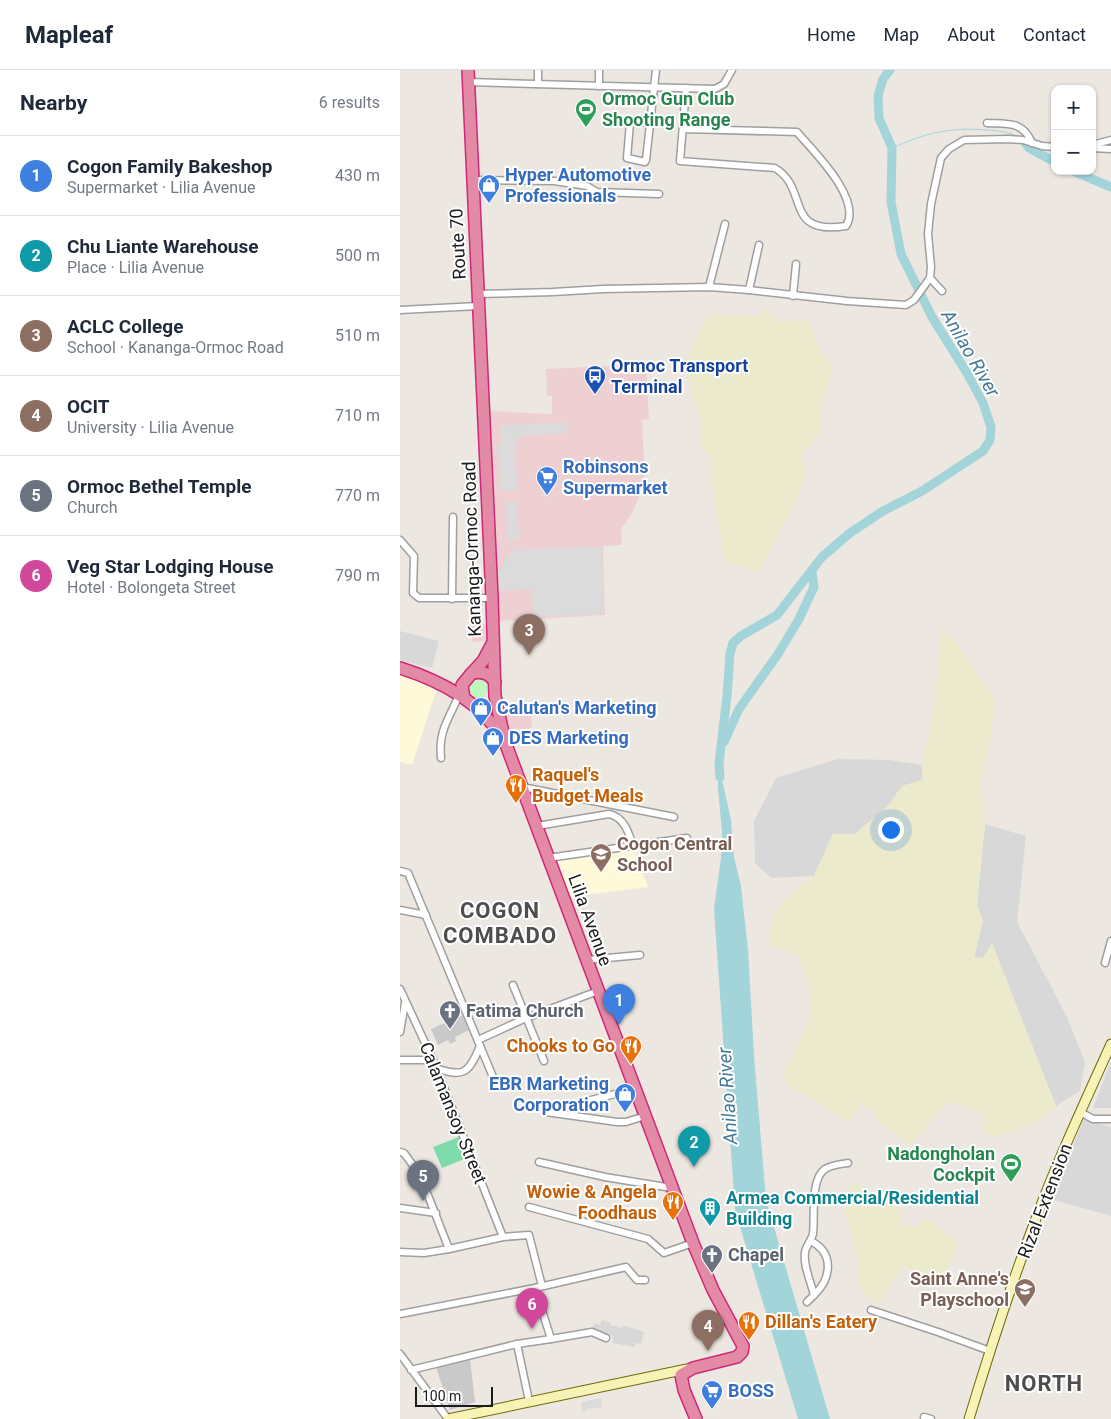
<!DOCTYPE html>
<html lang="en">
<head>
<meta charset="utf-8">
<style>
  :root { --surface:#fff; --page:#f6f6f7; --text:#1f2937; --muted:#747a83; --line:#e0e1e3; --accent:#c1061d }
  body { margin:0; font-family:Roboto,sans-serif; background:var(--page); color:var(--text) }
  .controls { position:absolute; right:15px; top:15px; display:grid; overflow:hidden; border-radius:10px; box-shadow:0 1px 4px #0004 }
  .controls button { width:45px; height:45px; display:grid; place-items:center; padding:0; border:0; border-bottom:1px solid var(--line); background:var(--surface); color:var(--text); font:25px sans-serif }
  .scale { position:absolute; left:15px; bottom:12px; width:78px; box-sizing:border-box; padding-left:5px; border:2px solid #1b1b1b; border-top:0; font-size:14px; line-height:18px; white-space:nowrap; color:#1b1b1b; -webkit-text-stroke:4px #fff; paint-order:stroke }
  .you { position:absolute; left:490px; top:759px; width:18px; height:18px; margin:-12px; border:4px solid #fff; border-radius:50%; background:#1a73e8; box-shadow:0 0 0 8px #1a73e833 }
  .badge { display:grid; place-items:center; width:32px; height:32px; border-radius:50%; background:var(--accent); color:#fff; font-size:16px; font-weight:700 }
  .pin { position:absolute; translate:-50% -41px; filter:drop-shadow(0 1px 2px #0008) }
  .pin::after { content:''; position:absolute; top:26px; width:18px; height:15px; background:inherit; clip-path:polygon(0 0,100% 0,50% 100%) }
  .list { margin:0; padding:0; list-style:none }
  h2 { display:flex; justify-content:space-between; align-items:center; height:65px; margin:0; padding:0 20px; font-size:21px }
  h2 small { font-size:16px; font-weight:400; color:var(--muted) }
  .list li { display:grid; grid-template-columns:32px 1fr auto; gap:15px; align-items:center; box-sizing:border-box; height:80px; padding:0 20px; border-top:1px solid var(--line) }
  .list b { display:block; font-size:19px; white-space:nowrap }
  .list p { margin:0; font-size:16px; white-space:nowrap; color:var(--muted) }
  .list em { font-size:16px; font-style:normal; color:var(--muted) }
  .map { position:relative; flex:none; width:711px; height:1349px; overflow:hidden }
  header { display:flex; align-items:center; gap:30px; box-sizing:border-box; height:70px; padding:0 25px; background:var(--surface); border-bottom:1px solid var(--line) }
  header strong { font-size:24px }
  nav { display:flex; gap:28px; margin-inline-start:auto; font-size:18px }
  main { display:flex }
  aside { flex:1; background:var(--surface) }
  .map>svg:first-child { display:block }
  .residential { fill:#d9d8d8 }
  .commercial { fill:#eed0d3 }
  .education { fill:#fef9d9 }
  .religious { fill:#c9c9c9 }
  .farmland { fill:#eceacc }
  .park { fill:#c0f7be }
  .pitch { fill:#80dbac }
  .parking { fill:#dbdbdb }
  .water { fill:#a2d4da }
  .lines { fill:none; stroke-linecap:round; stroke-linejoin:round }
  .stream { stroke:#a2d4da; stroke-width:1 }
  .river { stroke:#a2d4da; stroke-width:9 }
  .street-casing { stroke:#9f9f9f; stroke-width:9 }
  .secondary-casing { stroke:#6d6b08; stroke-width:11 }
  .highway-casing { stroke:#d12877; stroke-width:14 }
  .street { stroke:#fff; stroke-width:6 }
  .secondary { stroke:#f7f2b5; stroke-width:9 }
  .highway { stroke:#e38aa6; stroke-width:11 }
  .labels { text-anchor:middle; stroke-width:4; stroke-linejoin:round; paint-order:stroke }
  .leisure-label { font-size:18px; font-weight:bold; fill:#27864d; stroke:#fff; text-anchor:start }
  .shop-label { font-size:18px; font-weight:bold; fill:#366cbe; stroke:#fff; text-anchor:start }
  .street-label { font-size:18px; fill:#1b1b1b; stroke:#fff }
  .transit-label { font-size:18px; font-weight:bold; fill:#164399; stroke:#fff; text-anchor:start }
  .food-label { font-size:18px; font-weight:bold; fill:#c56008; stroke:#fff; text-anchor:start }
  .education-label { font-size:18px; font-weight:bold; fill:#785e54; stroke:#fff; text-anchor:start }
  .worship-label { font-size:18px; font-weight:bold; fill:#5b616d; stroke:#fff; text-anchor:start }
  .culture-label { font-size:18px; font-weight:bold; fill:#0d838f; stroke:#fff; text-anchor:start }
  .water-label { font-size:19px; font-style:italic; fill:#457998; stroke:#fff }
  .district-label { font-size:22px; font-weight:bold; letter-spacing:1px; fill:#4e4e4e; stroke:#fff }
</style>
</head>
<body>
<header>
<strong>Mapleaf</strong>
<nav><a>Home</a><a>Map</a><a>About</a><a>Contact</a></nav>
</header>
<main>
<aside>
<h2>Nearby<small>6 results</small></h2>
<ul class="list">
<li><span class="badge" style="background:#3f7fe0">1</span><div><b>Cogon Family Bakeshop</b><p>Supermarket · Lilia Avenue</p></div><em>430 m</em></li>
<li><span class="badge" style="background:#0f9aa8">2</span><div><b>Chu Liante Warehouse</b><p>Place · Lilia Avenue</p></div><em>500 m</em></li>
<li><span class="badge" style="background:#8d6e63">3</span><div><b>ACLC College</b><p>School · Kananga-Ormoc Road</p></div><em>510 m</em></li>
<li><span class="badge" style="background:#8d6e63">4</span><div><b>OCIT</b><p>University · Lilia Avenue</p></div><em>710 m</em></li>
<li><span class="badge" style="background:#6b7280">5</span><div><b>Ormoc Bethel Temple</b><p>Church</p></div><em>770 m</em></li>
<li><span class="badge" style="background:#d1479c">6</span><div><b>Veg Star Lodging House</b><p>Hotel · Bolongeta Street</p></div><em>790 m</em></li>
</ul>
</aside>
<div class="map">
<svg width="711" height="1349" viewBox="0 0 711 1349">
  <rect width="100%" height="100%" fill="#ede7e1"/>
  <!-- residential -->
  <g class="residential">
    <path d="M 0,561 L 39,571 L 32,598 L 0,590 Z"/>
    <path d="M 438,689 L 490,690 L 522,695 L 522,710 L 502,716 L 488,736 L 455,764 L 433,764 L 414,806 L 371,808 L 355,793 L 354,751 L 376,708 Z"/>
    <path d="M 585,754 L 626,766 L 617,852 L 667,947 L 685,992 L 680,1021 L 656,1036 L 592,874 L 583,888 L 574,888 L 583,851 L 577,835 Z"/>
    <path d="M 711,991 L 711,1038 L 693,1038 Z"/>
    <path d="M 684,1049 L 711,1057 L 711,1146 L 651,1129 Z"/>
    <path d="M 202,1250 L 210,1252 L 210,1255 L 222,1258 L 223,1255 L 244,1262 L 241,1274 L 235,1273 L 235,1277 L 212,1273 L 213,1266 L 192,1259 L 194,1253 L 200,1255 Z"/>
  </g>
  <!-- commercial -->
  <g class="commercial">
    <path d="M 246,294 L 249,349 L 242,350 L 245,414 L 230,447 L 221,459 L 222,475 L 203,476 L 205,545 L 98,551 L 89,341 L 152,344 L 152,326 L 147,326 L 146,299 Z"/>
    <path d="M 72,554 L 86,554 L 87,571 L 72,572 Z"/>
    <path d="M 130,638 L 132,658 L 108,661 L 106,641 Z"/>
  </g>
  <!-- education -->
  <g class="education">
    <path d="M 0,603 L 38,615 L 12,695 L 0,692 Z"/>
    <path d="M 233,777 L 248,817 L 168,827 L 154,789 Z"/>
  </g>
  <!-- religious -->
  <g class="religious">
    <path d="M 62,945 L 69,960 L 55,967 L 56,971 L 50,974 L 48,970 L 38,975 L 31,959 Z"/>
    <path d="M 70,1289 L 75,1332 L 50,1340 L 36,1297 Z"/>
  </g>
  <!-- farmland -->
  <g class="farmland">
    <path d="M 366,239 L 379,252 L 408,250 L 422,284 L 433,297 L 421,338 L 420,362 L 401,385 L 406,407 L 393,437 L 359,501 L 325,493 L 311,410 L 311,389 L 302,376 L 300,346 L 293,328 L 285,292 L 307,245 L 357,246 Z"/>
    <path d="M 542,556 L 556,573 L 595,630 L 591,667 L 581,710 L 585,754 L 577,835 L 583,851 L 574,887 L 583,888 L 592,873 L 656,1036 L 637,1053 L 595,1067 L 584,1061 L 582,1042 L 547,1032 L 510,1076 L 474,1049 L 478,1046 L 461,1033 L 449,1053 L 388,1015 L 383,1005 L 410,949 L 410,921 L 398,884 L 370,876 L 370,860 L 375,842 L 395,819 L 414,806 L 433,764 L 455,764 L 488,736 L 502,716 L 522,710 L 522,695 L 533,644 Z"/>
    <path d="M 452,1111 L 504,1141 L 500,1156 L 517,1156 L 526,1147 L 559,1175 L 542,1209 L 502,1197 L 478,1235 L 457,1216 L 458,1189 L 445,1142 Z"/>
  </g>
  <!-- park -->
  <circle class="park" cx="79" cy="619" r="9"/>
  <!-- pitch -->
  <path class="pitch" d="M 59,1067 L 67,1088 L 42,1098 L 33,1077 Z"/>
  <!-- parking -->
  <g class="parking">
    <path d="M 169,353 L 166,363 L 121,366 L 115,373 L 117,420 L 100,421 L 98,376 L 102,375 L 101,355 Z"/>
    <path d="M 117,431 L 119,470 L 108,470 L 106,432 Z"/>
    <path d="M 201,477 L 204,544 L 133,547 L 132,519 L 99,520 L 98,502 L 112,480 Z"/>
    <path d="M 201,1328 L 202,1337 L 186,1339 L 186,1342 L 182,1342 L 181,1332 Z"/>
  </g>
  <!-- water -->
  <path class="water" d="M 319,696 L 331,750 L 334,787 L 341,816 L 348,880 L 354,986 L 366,1130 L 430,1349 L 398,1349 L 335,1140 L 314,839 L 321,788 L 322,762 L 318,718 Z"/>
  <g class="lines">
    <!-- stream -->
    <path class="stream" d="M 492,78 C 525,63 550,57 586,60 C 597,61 607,61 616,66"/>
    <!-- river -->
    <g class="river">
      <path d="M 623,70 L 629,78 L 655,92"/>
      <path d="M 673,101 L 711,117"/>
      <path d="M 324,672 L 339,639 L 378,584 L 399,549 L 414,517 L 412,502"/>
      <path d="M 320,707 L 319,693 L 327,626 L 330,584 L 333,573 L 341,566 L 377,545 L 422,487 L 450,463 L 483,441 L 522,421 L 583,381 L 590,370 L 591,357 L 583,333 L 567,303 L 532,247 L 501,184 L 491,132 L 492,78 L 479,48 L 478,26 L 483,9 L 490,0"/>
    </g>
    <!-- street casing -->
    <g class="street-casing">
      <g id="street">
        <path d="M 138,0 L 138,14"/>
        <path d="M 68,12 L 315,19 L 324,14 L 332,0"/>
        <path d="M 199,16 L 199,0"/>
        <path d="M 251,52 L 230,53 L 227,88 L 245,92 L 246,90 L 256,0"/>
        <path d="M 587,53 C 608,54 623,51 632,73"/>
        <path d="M 284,59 L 397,62 C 413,81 463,129 446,156 C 383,166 410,119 375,98 L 280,91 L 286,18"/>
        <path d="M 692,75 L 711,70"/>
        <path d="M 692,78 L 711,79"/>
        <path d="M 72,110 L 154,111 L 187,116 L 197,122 L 259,124"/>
        <path d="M 530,208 L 542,221"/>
        <path d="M 309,217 L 325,154"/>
        <path d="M 349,220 L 359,175"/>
        <path d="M 77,224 L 153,222 L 203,219 L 309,217 L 349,220 L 447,231 L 506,235 L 514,230 L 530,208 L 531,197 L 528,164 L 531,134 L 541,88 L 549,79 L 564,70 L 608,69 L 623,70 L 642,76 L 655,77"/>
        <path d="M 393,226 L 396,194"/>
        <path d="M 0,240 L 78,236"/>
        <path d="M 0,470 L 14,486 L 13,523 L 19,528 L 92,528"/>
        <path d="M 52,529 L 53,447"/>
        <path d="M 41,688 C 38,661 49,649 59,625"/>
        <path d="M 122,717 L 274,747"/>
        <path d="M 137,756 L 209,744 C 224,747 229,763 233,776"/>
        <path d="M 148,788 L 287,768"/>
        <path d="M 0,801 L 8,803 L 93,1007"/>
        <path d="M 0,840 L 26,845"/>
        <path d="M 186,890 L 240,885"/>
        <path d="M 705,893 L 711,871"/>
        <path d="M 113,915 L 144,991"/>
        <path d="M 0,919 L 33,990 L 103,1167"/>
        <path d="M 0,962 L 5,933"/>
        <path d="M 78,970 L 126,948 L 198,921"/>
        <path d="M 0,990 L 33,990"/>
        <path d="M 36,998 C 64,1008 69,1003 80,976"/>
        <path d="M 191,1030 L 219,1023 L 234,1017"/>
        <path d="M 146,1042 L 217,1052 L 226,1052 L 245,1046"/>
        <path d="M 680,1042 L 693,1049 L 711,1049"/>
        <path d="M 0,1082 L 4,1083 L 20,1105 L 49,1179"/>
        <path d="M 139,1092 L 205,1107 L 272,1118"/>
        <path d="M 129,1137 L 248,1169 L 264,1183 L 293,1173"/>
        <path d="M 0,1138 L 36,1143"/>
        <path d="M 411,1171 C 435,1184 431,1209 414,1225"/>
        <path d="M 0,1182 L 24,1183 L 49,1179 L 103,1167 L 129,1165 L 142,1216"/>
        <path d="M 135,1218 L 151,1269 L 192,1262 L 206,1268"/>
        <path d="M 407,1232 L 414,1225 C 411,1212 403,1196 405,1182 C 406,1176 411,1171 413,1164 C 415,1148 410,1109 425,1099 C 431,1095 440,1094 448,1093"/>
        <path d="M 471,1240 L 538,1262 L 590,1281"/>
        <path d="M 0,1244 L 135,1218 L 226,1197 L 237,1210 L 245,1210"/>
        <path d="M 117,1274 L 129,1331"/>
        <path d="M 0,1284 L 48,1349"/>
        <path d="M 11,1300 L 117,1274 L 151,1269"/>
        <path d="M 524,1347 L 531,1349"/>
      </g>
    </g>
    <!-- secondary casing -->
    <g class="secondary-casing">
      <g id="secondary">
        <path d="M 48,1349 L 287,1299"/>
        <path d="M 569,1349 C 588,1286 608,1224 631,1162 C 654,1098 683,1036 711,974"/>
      </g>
    </g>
    <!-- highway casing -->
    <g class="highway-casing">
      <g id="highway">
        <path d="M 68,0 L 92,528 L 95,626 L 105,672 L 293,1173 L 313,1220 L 343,1276 L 342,1282 L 337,1287 L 293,1298 L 281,1305 L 284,1320 L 296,1349"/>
        <path d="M 0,598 C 38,610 78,630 100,665"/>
        <path d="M 71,604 L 83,591 L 92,574"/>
        <path d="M 64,628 L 62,615 L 71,604 C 81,600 89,603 95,612"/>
      </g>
    </g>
    <!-- street -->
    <use href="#street" class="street"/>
    <!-- secondary -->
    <use href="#secondary" class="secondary"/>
    <!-- highway -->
    <use href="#highway" class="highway"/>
  </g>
  <!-- icons -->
  <defs>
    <g id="stadium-pin" transform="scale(1.125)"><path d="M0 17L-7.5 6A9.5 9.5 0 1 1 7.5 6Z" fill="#2e9e5b" stroke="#fff"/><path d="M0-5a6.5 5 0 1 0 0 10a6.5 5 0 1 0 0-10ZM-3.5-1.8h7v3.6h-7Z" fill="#fff"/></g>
    <g id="shop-pin" transform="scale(1.125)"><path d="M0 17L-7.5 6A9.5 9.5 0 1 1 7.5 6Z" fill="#3f7fe0" stroke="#fff"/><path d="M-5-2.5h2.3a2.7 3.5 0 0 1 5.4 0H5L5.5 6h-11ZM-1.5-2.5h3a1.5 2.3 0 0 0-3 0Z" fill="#fff"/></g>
    <g id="bus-pin" transform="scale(1.125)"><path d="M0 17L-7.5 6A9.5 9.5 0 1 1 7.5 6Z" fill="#1a4fb4" stroke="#fff"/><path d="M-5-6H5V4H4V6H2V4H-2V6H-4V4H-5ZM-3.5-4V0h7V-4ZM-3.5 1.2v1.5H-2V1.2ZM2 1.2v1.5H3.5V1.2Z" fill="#fff"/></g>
    <g id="supermarket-pin" transform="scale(1.125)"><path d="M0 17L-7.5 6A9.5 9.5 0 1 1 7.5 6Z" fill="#3f7fe0" stroke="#fff"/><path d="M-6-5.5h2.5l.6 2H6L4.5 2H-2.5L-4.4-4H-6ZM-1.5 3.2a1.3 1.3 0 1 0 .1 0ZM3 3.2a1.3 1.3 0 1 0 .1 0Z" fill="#fff"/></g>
    <g id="restaurant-pin" transform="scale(1.125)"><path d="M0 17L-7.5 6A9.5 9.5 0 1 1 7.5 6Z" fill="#e8710a" stroke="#fff"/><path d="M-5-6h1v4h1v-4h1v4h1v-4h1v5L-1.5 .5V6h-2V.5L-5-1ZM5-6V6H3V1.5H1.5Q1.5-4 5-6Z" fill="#fff"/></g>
    <g id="school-pin" transform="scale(1.125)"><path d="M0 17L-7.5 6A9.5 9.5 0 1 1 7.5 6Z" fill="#8d6e63" stroke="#fff"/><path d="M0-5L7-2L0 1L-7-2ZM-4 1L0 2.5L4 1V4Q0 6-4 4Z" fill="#fff"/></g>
    <g id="church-pin" transform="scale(1.125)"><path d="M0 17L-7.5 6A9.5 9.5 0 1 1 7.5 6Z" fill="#6b7280" stroke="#fff"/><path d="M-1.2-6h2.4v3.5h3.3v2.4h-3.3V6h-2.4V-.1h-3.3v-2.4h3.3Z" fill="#fff"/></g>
    <g id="building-pin" transform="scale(1.125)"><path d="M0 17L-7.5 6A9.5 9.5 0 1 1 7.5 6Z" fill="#0f9aa8" stroke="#fff"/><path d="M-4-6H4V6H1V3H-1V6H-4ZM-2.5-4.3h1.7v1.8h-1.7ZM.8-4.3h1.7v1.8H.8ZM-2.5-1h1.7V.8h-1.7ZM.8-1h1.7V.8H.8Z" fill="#fff"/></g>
  </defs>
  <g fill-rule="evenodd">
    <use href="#stadium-pin" x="186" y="39"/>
    <use href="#shop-pin" x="89" y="115"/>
    <use href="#bus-pin" x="195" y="306"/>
    <use href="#supermarket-pin" x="147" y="407"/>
    <use href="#shop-pin" x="81" y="638"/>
    <use href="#shop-pin" x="93" y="668"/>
    <use href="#restaurant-pin" x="116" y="715"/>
    <use href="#school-pin" x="201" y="784"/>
    <use href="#church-pin" x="50" y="941"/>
    <use href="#restaurant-pin" x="231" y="976"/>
    <use href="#shop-pin" x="225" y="1024"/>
    <use href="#stadium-pin" x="611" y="1094"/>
    <use href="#restaurant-pin" x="273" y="1132"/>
    <use href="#building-pin" x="310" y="1138"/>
    <use href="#church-pin" x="312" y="1185"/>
    <use href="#school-pin" x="625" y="1219"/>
    <use href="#restaurant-pin" x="349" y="1252"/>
    <use href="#supermarket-pin" x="312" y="1321"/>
  </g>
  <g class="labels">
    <!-- leisure labels -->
    <g class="leisure-label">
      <text x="202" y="35">Ormoc Gun Club<tspan x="202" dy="21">Shooting Range</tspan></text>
      <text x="595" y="1090" text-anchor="end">Nadongholan<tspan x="595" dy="21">Cockpit</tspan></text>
    </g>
    <!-- shop labels -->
    <g class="shop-label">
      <text x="105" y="111">Hyper Automotive<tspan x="105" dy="21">Professionals</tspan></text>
      <text x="163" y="403">Robinsons<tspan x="163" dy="21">Supermarket</tspan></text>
      <text x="97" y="644">Calutan's Marketing</text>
      <text x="109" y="674">DES Marketing</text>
      <text x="209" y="1020" text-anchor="end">EBR Marketing<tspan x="209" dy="21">Corporation</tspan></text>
      <text x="328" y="1327">BOSS</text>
    </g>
    <!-- street labels -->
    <g class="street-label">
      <text transform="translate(58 174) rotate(-93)" y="6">Route 70</text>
      <text transform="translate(72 479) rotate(-92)" y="6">Kananga-Ormoc Road</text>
      <text transform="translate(190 850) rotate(70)" y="6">Lilia Avenue</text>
      <text transform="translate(53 1043) rotate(68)" y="6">Calamansoy Street</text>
      <text transform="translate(645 1131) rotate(-69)" y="6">Rizal Extension</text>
    </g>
    <!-- transit labels -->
    <g class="transit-label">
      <text x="211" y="302">Ormoc Transport<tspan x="211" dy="21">Terminal</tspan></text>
    </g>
    <!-- food labels -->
    <g class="food-label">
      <text x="132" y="711">Raquel's<tspan x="132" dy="21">Budget Meals</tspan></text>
      <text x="215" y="982" text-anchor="end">Chooks to Go</text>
      <text x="257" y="1128" text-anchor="end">Wowie &amp; Angela<tspan x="257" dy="21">Foodhaus</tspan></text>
      <text x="365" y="1258">Dillan's Eatery</text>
    </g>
    <!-- education labels -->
    <g class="education-label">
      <text x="217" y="780">Cogon Central<tspan x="217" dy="21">School</tspan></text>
      <text x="609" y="1215" text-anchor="end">Saint Anne's<tspan x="609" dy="21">Playschool</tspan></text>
    </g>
    <!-- worship labels -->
    <g class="worship-label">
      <text x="66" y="947">Fatima Church</text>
      <text x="328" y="1191">Chapel</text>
    </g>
    <!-- culture labels -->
    <g class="culture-label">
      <text x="326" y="1134">Armea Commercial/Residential<tspan x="326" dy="21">Building</tspan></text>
    </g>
    <!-- water labels -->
    <g class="water-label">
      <text transform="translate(571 283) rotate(60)" y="7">Anilao River</text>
      <text transform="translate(327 1026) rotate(-94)" y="7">Anilao River</text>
    </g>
    <!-- district labels -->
    <g class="district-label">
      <text x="100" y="848">COGON<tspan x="100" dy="25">COMBADO</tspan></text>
      <text x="644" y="1321">NORTH</text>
    </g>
  </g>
</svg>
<div class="controls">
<button>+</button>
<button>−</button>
</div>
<div class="scale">100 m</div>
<div class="you"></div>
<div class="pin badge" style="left:219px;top:955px;background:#3f7fe0">1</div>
<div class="pin badge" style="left:294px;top:1097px;background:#0f9aa8">2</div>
<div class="pin badge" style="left:129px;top:585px;background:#8d6e63">3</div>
<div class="pin badge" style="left:308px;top:1281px;background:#8d6e63">4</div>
<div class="pin badge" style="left:23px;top:1131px;background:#6b7280">5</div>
<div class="pin badge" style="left:132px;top:1259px;background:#d1479c">6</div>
</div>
</main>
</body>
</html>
